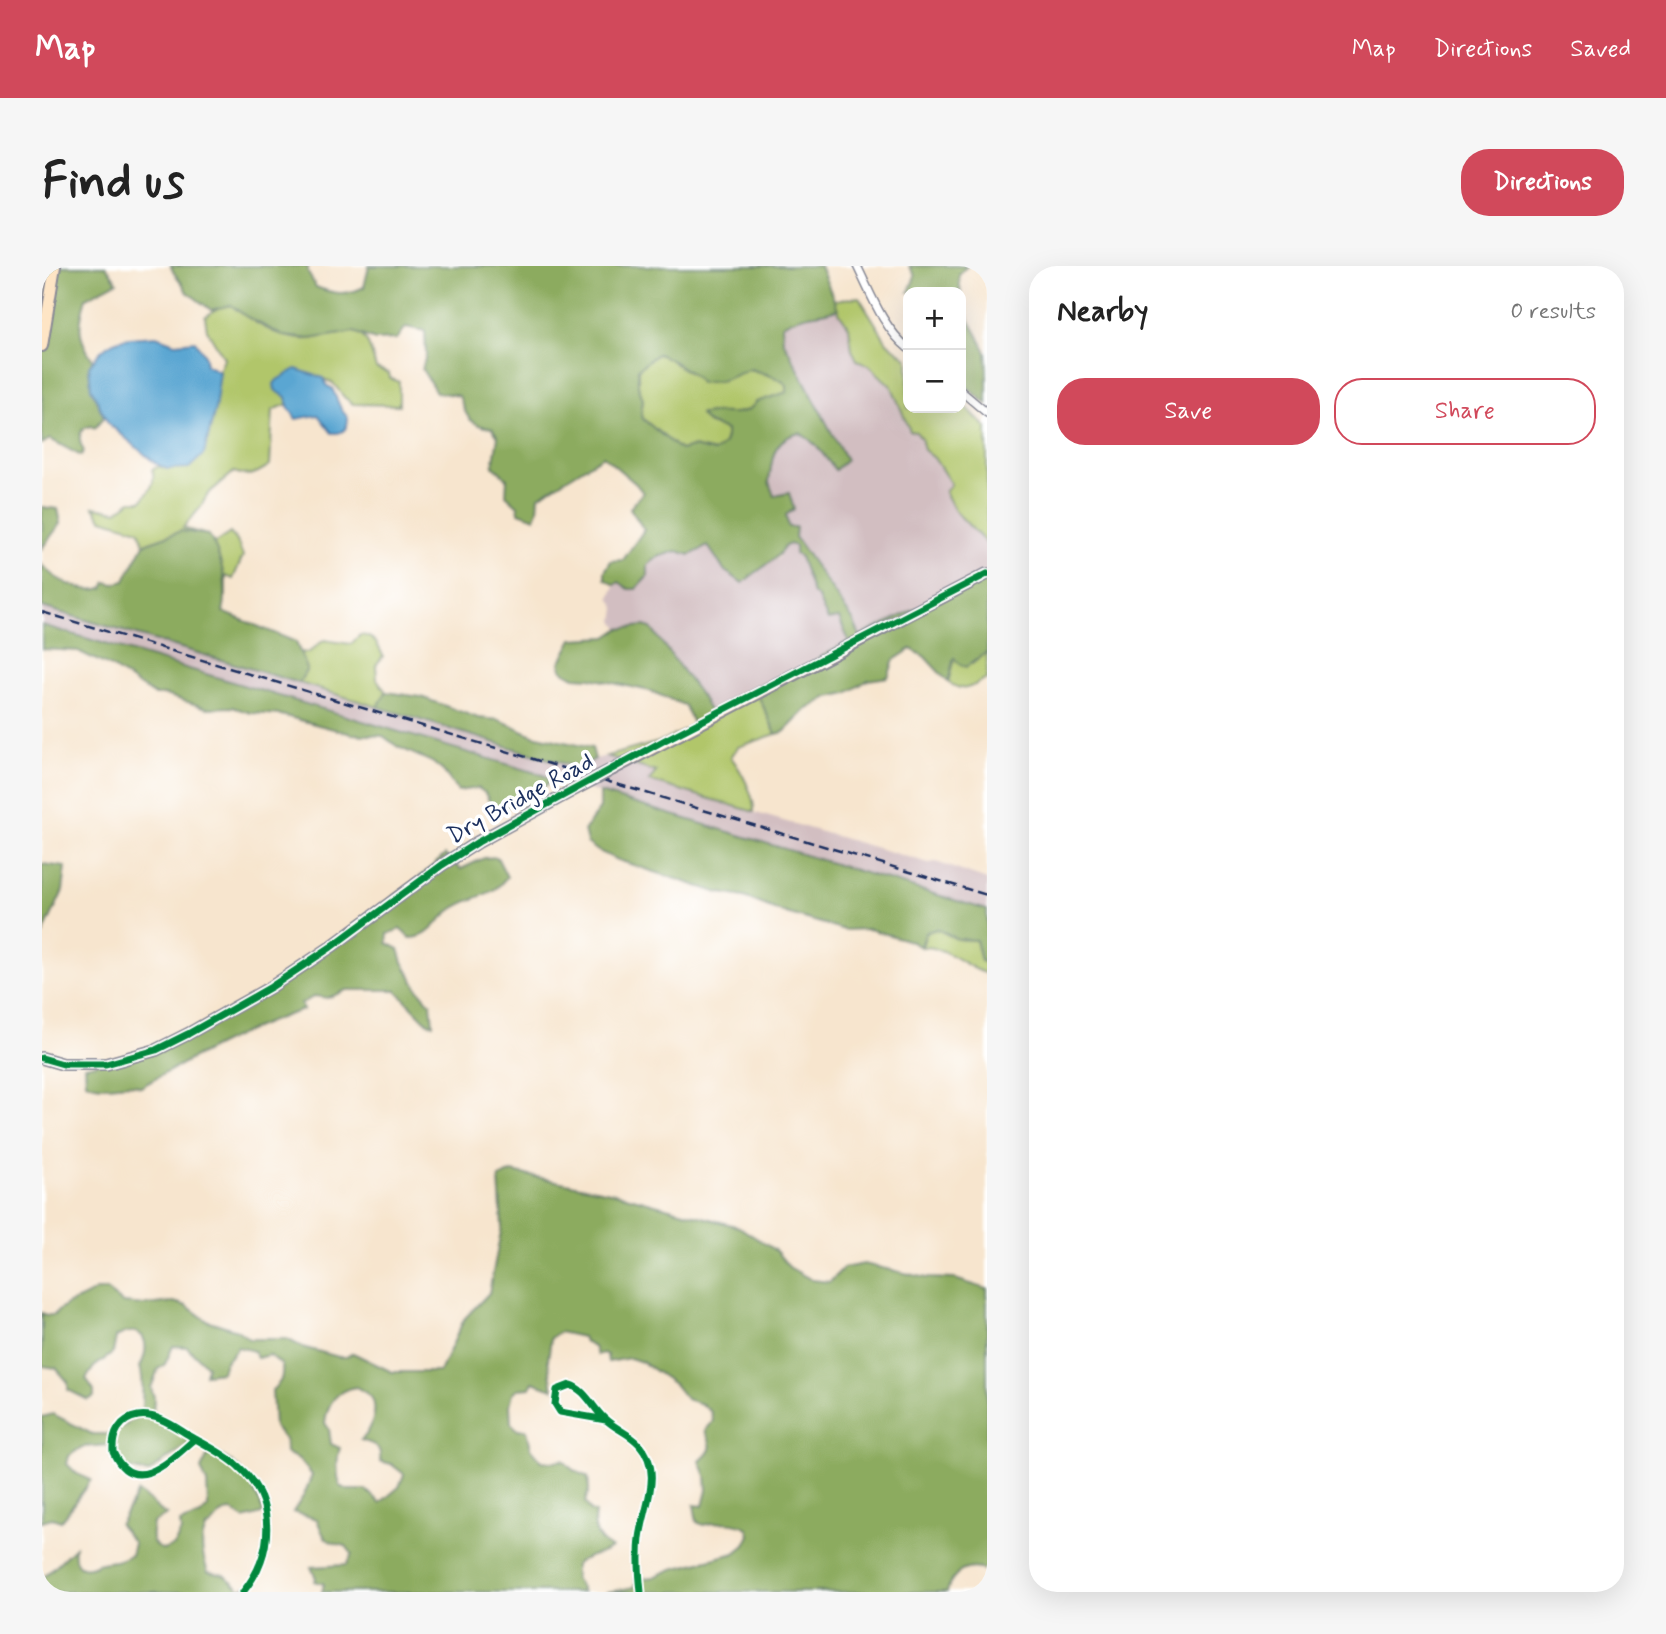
<!DOCTYPE html>
<html lang="en">
<head>
<meta charset="utf-8">
<style>
  :root { --surface:#fff; --page:#f6f6f6; --text:#222; --muted:#767676; --line:#e0e0e0; --accent:#d1495b }
  body { margin:0; font-family:Mynerve,sans-serif; background:var(--page); color:var(--text) }
  .controls { position:absolute; right:21px; top:21px; display:grid; overflow:hidden; border-radius:14px; box-shadow:0 7px 28px #0002 }
  .controls button { width:63px; height:63px; display:grid; place-items:center; padding:0; border:0; border-bottom:2px solid var(--line); background:var(--surface); color:var(--text); font:35px sans-serif }
  .list { margin:0; padding:0; list-style:none }
  h2 { display:flex; justify-content:space-between; align-items:center; height:91px; margin:0; padding:0 28px; font-size:30px }
  h2 small { font-size:23px; font-weight:400; color:var(--muted) }
  .actions { display:flex; gap:14px; padding:21px 28px }
  .actions a { flex:1; padding:16px 0; border:2px solid var(--accent); border-radius:28px; text-align:center; font-size:24px; color:var(--accent) }
  .actions .main { background:var(--accent); color:#fff }
  .map { position:relative; flex:none; width:945px; height:1326px; overflow:hidden; border-radius:28px }
  header { display:flex; align-items:center; gap:42px; box-sizing:border-box; height:98px; padding:0 35px; background:var(--accent); color:#fff }
  header strong { font-size:33px }
  nav { display:flex; gap:38px; margin-inline-start:auto; font-size:24px }
  .intro { display:flex; align-items:center; justify-content:space-between; box-sizing:border-box; height:168px; padding:0 42px }
  h1 { margin:0; font-size:49px }
  .button { padding:18px 32px; border-radius:28px; background:var(--accent); color:#fff; font-size:24px; font-weight:700 }
  main { display:flex; gap:42px; padding:0 42px }
  aside { flex:1; background:var(--surface); border-radius:28px; box-shadow:0 7px 28px #0002 }
  .map>svg:first-child { display:block }
  .industrial { fill:#d2bec1 }
  .green { fill:#b1c66a; stroke:#667a64; stroke-width:2 }
  .forest { fill:#8cab5e; stroke:#546d5e; stroke-width:2; fill-rule:evenodd }
  .water { fill:#5aa6d2; stroke:#3a6a98; stroke-width:2 }
  .lines { fill:none; stroke-linecap:round; stroke-linejoin:round }
  .street-casing { stroke:#898a96; stroke-width:10 }
  .secondary-casing { stroke:#898a96; stroke-width:14 }
  .street { stroke:#fff; stroke-width:7 }
  .secondary { stroke:#fee5c5; stroke-width:10 }
  .rail { stroke:#1b2f5e; stroke-width:2.5; stroke-dasharray:10 5; stroke-linecap:butt }
  .secondary-bridge-casing { stroke:#898a96; stroke-width:14; stroke-linecap:butt }
  .secondary-bridge { stroke:#fee5c5; stroke-width:10 }
  .cycleway-casing { stroke:#fff; stroke-width:11 }
  .cycleway { stroke:#00873e; stroke-width:7 }
  .labels { text-anchor:middle; stroke-width:7; stroke-linejoin:round; paint-order:stroke }
  .street-label { font-size:24px; fill:#1b2f5e; stroke:#fff }
</style>
</head>
<body>
<header>
<strong>Map</strong>
<nav><a>Map</a><a>Directions</a><a>Saved</a></nav>
</header>
<div class="intro"><h1>Find us</h1><a class="button">Directions</a></div>
<main>
<div class="map">
<svg width="945" height="1326" viewBox="0 0 945 1326">
  <rect width="100%" height="100%" fill="#fff"/>
  <filter id="ink" filterUnits="userSpaceOnUse"><feTurbulence type="fractalNoise" baseFrequency=".0143" numOctaves="2"/><feDisplacementMap in="SourceGraphic" scale="14" xChannelSelector="R" yChannelSelector="G"/><feConvolveMatrix kernelMatrix="1 2 1 2 8 2 1 2 1" color-interpolation-filters="sRGB"/></filter>
  <filter id="wash" filterUnits="userSpaceOnUse"><feTurbulence type="fractalNoise" baseFrequency=".00686" numOctaves="4" result="noise"/><feDisplacementMap in="SourceGraphic" scale="28" xChannelSelector="R" yChannelSelector="G"/><feGaussianBlur stdDeviation="1.57" result="paint"/><feColorMatrix in="noise" values="0 0 0 0 0 0 0 0 0 0 0 0 0 0 0 0 0 1.4 0 .05"/><feComposite in="paint" operator="in"/></filter>
  <g filter="url(#wash)">
    <rect width="100%" height="100%" fill="#f7e5ce"/>
    <!-- industrial -->
    <g class="industrial">
      <path d="M 796,43 L 807,61 L 809,72 L 827,99 L 850,121 L 859,146 L 879,172 L 882,184 L 892,192 L 909,219 L 913,245 L 945,278 L 945,308 L 818,370 L 811,354 L 753,270 L 749,261 L 747,261 L 744,249 L 747,227 L 732,230 L 727,217 L 730,190 L 737,177 L 747,169 L 758,167 L 769,174 L 781,185 L 786,197 L 790,200 L 751,90 L 741,74 L 740,59 L 757,49 L 771,47 L 778,48 Z"/>
      <path d="M 748,278 L 753,281 L 758,291 L 771,328 L 775,330 L 786,354 L 797,351 L 807,375 L 669,450 L 602,360 L 577,363 L 572,355 L 574,342 L 568,332 L 574,317 L 577,316 L 587,323 L 606,299 L 616,291 L 635,285 L 655,286 L 666,280 L 683,305 L 706,311 L 736,292 L 743,280 Z"/>
      <path d="M 0,341 L 536,501 L 553,493 L 565,490 L 614,506 L 607,516 L 887,597 L 894,596 L 945,614 L 945,644 L 0,359 Z"/>
    </g>
    <!-- green -->
    <g class="green">
      <path d="M 817,31 L 845,76 L 866,93 L 866,142 L 919,142 L 919,136 L 945,162 L 945,278 L 913,245 L 903,226 L 909,218 L 892,192 L 882,184 L 879,172 L 874,166 L 868,165 L 850,121 L 827,99 L 815,94 L 810,84 L 807,61 L 798,48 L 792,34 Z"/>
      <path d="M 189,39 C 210,56 240,75 268,73 C 283,72 304,60 317,68 C 328,74 330,91 334,102 L 347,107 L 348,112 L 357,116 L 357,139 L 311,138 L 302,131 L 291,117 L 273,109 L 244,131 L 246,138 L 231,144 L 228,199 C 214,208 209,212 192,206 L 166,228 L 158,242 L 141,262 L 162,268 L 139,265 L 102,278 L 97,264 L 60,253 L 52,241 L 75,245 L 89,235 L 99,235 C 107,227 115,216 110,204 L 117,200 L 125,203 L 178,106 C 176,102 182,97 182,92 L 165,64 L 163,51 L 177,41 Z"/>
      <path d="M 614,88 C 625,89 629,95 638,101 C 665,121 680,114 709,103 C 721,108 736,110 745,119 L 745,127 L 714,136 C 705,152 675,147 658,148 L 665,157 L 684,164 C 685,175 682,180 672,186 L 651,181 L 638,184 L 601,153 L 599,147 L 601,134 L 596,119 L 596,103 Z"/>
      <path d="M 188,267 L 195,275 L 201,290 L 191,313 L 184,310 L 184,331 L 170,275 L 173,277 Z"/>
      <path d="M 318,369 C 332,370 336,378 341,390 L 334,399 L 335,413 L 344,426 L 336,441 L 257,417 L 265,403 L 258,386 L 266,387 L 282,374 L 309,378 Z"/>
      <path d="M 945,386 L 945,413 C 927,421 923,428 906,416 L 912,391 L 930,398 Z"/>
      <path d="M 715,427 L 734,468 L 696,481 L 689,491 C 699,504 713,530 712,546 L 607,515 L 614,506 L 565,490 L 621,475 Z"/>
      <path d="M 895,663 L 915,673 L 934,674 L 939,695 L 945,697 L 945,708 C 922,701 905,680 880,681 L 884,666 Z"/>
    </g>
    <!-- forest -->
    <g class="forest">
      <path d="M 10,0 L 64,0 L 75,16 L 44,32 C 36,58 35,71 51,94 L 47,100 L 49,122 L 62,151 L 53,162 L 49,160 C 35,162 36,175 42,185 L 39,190 L 8,173 L 0,178 L 0,62 Z"/>
      <path d="M 129,0 L 266,0 L 266,7 L 274,21 C 292,28 304,30 322,21 L 327,0 L 778,0 L 796,43 C 773,50 764,46 740,59 L 741,74 L 804,194 L 793,204 C 781,189 776,178 758,167 C 729,172 730,195 727,216 L 732,230 L 747,227 L 752,243 L 744,249 L 746,261 L 754,261 L 753,271 L 811,354 L 818,370 L 945,308 L 945,386 L 924,401 L 918,399 L 912,392 L 906,416 L 882,390 L 869,383 L 852,394 L 846,411 L 826,414 L 805,427 L 787,431 L 764,444 L 742,466 L 734,468 L 715,427 L 807,375 L 797,352 L 786,354 L 775,330 L 771,328 L 758,291 L 753,288 L 753,280 L 748,278 L 743,280 C 733,297 715,303 701,317 L 683,305 L 666,280 L 648,289 L 635,285 L 616,291 L 606,299 L 606,310 L 594,323 L 587,323 L 577,316 L 573,319 L 563,313 L 563,305 L 569,295 L 581,294 L 602,264 L 588,242 L 601,227 L 594,218 L 561,190 L 497,230 L 496,244 L 493,252 L 477,246 L 476,240 L 464,229 L 465,212 L 451,200 L 456,171 L 450,162 C 426,159 425,151 417,130 L 394,126 L 380,103 L 384,89 L 383,65 L 364,61 L 355,73 L 333,74 L 312,66 L 268,73 L 241,70 L 203,50 L 189,39 L 169,44 L 144,25 C 141,14 131,11 129,0 ZM 615,88 C 623,89 655,110 658,117 L 679,115 L 709,103 C 721,108 736,110 745,119 L 745,126 L 714,136 C 703,155 675,142 658,149 L 665,157 L 684,164 C 685,175 682,180 672,186 L 651,181 L 638,184 L 601,153 L 599,147 L 601,134 L 596,119 L 596,103 Z"/>
      <path d="M 867,0 L 925,0 L 917,9 C 917,13 920,40 921,42 C 928,57 938,71 944,87 C 945,101 945,123 945,138 L 919,116 L 919,26 L 867,26 L 873,10 Z"/>
      <path d="M 0,241 L 16,243 L 19,257 L 0,282 Z"/>
      <path d="M 139,265 L 167,269 C 180,292 187,320 181,346 L 254,376 L 265,403 L 257,417 L 0,341 L 0,299 C 12,314 41,328 61,322 L 64,316 L 72,318 L 83,315 C 89,301 96,291 102,278 Z"/>
      <path d="M 0,359 L 501,509 L 507,513 L 505,519 L 453,547 L 443,527 L 436,522 L 416,525 L 401,505 L 390,496 L 356,481 L 341,470 L 310,468 L 239,449 L 209,447 L 190,441 L 165,442 L 123,429 L 112,429 L 69,401 L 36,385 L 0,383 Z"/>
      <path d="M 602,360 L 609,362 L 659,430 L 669,448 L 652,459 L 642,439 L 608,425 L 548,412 L 533,411 L 521,405 L 518,397 L 531,373 L 565,371 L 577,363 Z"/>
      <path d="M 344,426 L 379,431 L 436,452 L 458,454 L 491,469 L 550,482 L 553,493 L 536,502 L 336,441 Z"/>
      <path d="M 558,527 L 945,644 L 945,697 L 939,695 L 934,674 L 915,673 L 895,663 L 884,666 L 879,681 L 868,675 L 827,663 L 803,664 L 737,645 L 702,631 L 674,626 L 576,594 L 556,585 L 545,577 L 542,565 L 558,542 Z"/>
      <path d="M 403,589 L 419,603 L 442,592 L 455,591 L 465,611 C 461,615 457,620 453,623 C 442,631 421,634 408,645 C 394,656 388,672 368,672 L 358,663 L 346,668 L 345,677 L 357,683 L 361,696 L 376,723 L 389,738 L 391,758 L 386,757 L 354,724 L 305,724 L 286,732 L 273,730 L 259,738 L 261,744 C 206,761 149,792 99,821 C 84,813 65,826 44,816 L 43,800 L 115,784 L 233,719 L 378,611 Z"/>
      <path d="M 0,598 L 24,601 L 21,625 L 0,670 Z"/>
      <path d="M 470,906 L 573,927 L 697,961 L 734,985 L 747,1001 L 770,1014 L 788,1016 L 801,1002 L 822,998 L 885,1012 L 913,1013 L 945,1023 L 945,1305 C 925,1298 910,1305 905,1326 L 565,1326 L 593,1321 L 594,1313 L 612,1311 L 631,1303 L 693,1287 L 703,1279 L 708,1269 L 706,1262 C 693,1255 674,1255 661,1259 L 655,1256 L 652,1239 L 661,1240 L 665,1224 L 664,1210 L 658,1195 C 671,1184 671,1180 663,1165 L 671,1155 L 669,1146 L 660,1138 L 644,1133 L 632,1118 L 600,1096 L 588,1092 L 566,1096 L 565,1089 L 561,1087 L 555,1089 L 552,1081 L 544,1077 L 540,1071 L 517,1066 L 509,1072 L 506,1094 L 511,1123 L 491,1116 L 488,1122 L 476,1123 L 471,1127 L 468,1139 L 469,1157 L 475,1163 L 485,1164 L 489,1182 L 500,1195 L 509,1196 L 521,1194 L 531,1204 L 546,1211 L 547,1224 L 543,1236 L 548,1245 L 553,1247 C 550,1262 555,1275 569,1282 C 557,1291 544,1288 533,1299 L 533,1312 L 541,1326 L 280,1326 L 282,1318 L 273,1315 L 274,1312 L 269,1301 L 304,1299 L 310,1288 L 304,1280 C 282,1276 282,1272 275,1253 L 251,1246 L 262,1229 L 270,1209 L 257,1193 L 244,1187 L 243,1174 L 232,1161 L 230,1124 C 240,1116 241,1111 240,1099 L 227,1089 L 215,1092 L 212,1085 L 196,1081 L 183,1096 L 180,1106 L 163,1108 L 165,1100 L 145,1081 L 131,1080 L 123,1098 L 116,1103 L 109,1122 L 112,1131 L 111,1150 L 135,1163 L 149,1176 L 106,1207 L 77,1201 L 70,1191 L 68,1179 L 40,1181 L 27,1190 L 25,1198 L 35,1208 L 49,1214 L 19,1255 L 10,1252 L 0,1255 L 0,1151 L 11,1148 L 50,1168 L 70,1168 L 100,1148 C 99,1131 103,1116 98,1101 C 110,1077 102,1056 74,1071 L 71,1087 L 52,1101 L 44,1113 L 52,1125 L 52,1131 L 46,1134 L 26,1124 L 26,1116 L 14,1102 L 0,1100 L 0,1047 L 5,1049 L 12,1049 C 26,1034 38,1036 54,1024 L 64,1024 L 81,1037 L 103,1039 L 132,1036 L 145,1040 L 164,1054 L 195,1064 L 207,1073 L 245,1073 L 260,1081 L 297,1091 L 304,1091 L 311,1087 L 350,1106 L 398,1106 L 422,1053 L 447,1027 L 460,960 L 457,912 ZM 314,1121 C 319,1124 325,1127 329,1131 C 337,1143 329,1166 319,1174 C 332,1178 340,1180 338,1195 L 349,1198 L 362,1208 L 357,1221 L 338,1237 L 324,1224 L 306,1224 L 298,1220 C 295,1209 294,1193 298,1182 L 289,1178 L 287,1163 L 283,1157 C 285,1138 294,1124 314,1121 Z"/>
      <path d="M 168,1185 C 199,1195 210,1218 221,1245 L 220,1248 L 202,1253 L 191,1245 C 172,1246 178,1256 164,1262 C 157,1277 161,1291 166,1306 L 182,1309 L 199,1323 L 204,1320 L 211,1326 L 0,1326 L 0,1313 L 33,1281 C 31,1300 38,1306 56,1298 C 61,1296 67,1296 73,1295 C 78,1294 83,1291 89,1289 L 92,1277 L 77,1259 L 96,1226 C 106,1232 118,1246 125,1249 L 111,1257 C 109,1271 107,1277 121,1284 L 132,1280 L 139,1265 L 138,1257 L 159,1249 L 166,1241 L 165,1218 L 159,1203 Z"/>
    </g>
    <!-- water -->
    <g class="water">
      <path d="M 114,70 L 133,77 L 153,75 L 162,88 L 164,99 L 178,106 L 173,144 L 162,188 L 147,202 L 125,203 L 113,197 L 66,157 L 49,122 L 47,100 C 68,69 79,73 114,70 Z"/>
      <path d="M 254,103 L 281,112 L 285,120 L 290,122 L 299,143 L 306,152 C 306,163 301,168 290,167 L 276,149 L 254,153 L 246,140 L 244,131 L 233,124 L 232,118 L 235,114 Z"/>
    </g>
  </g>
  <g filter="url(#ink)">
    <g class="lines">
      <!-- street casing -->
      <g class="street-casing">
        <g id="street">
          <path d="M 815,0 C 829,28 841,62 866,82"/>
          <path d="M 919,125 L 945,147"/>
          <path d="M 564,1154 L 518,1146 L 513,1138 L 515,1124 L 528,1119 C 543,1123 551,1142 562,1152 C 573,1163 587,1167 597,1178 C 622,1206 602,1240 598,1272 C 596,1290 597,1308 599,1326"/>
          <path d="M 153,1173 C 130,1193 92,1233 71,1186 C 70,1169 77,1153 96,1150 C 116,1147 134,1162 150,1171 C 166,1180 183,1188 196,1200 C 235,1234 232,1288 201,1326"/>
        </g>
      </g>
      <!-- secondary casing -->
      <g class="secondary-casing">
        <g id="secondary">
          <path d="M 0,80 L 13,0"/>
          <path d="M 571,503 L 945,308"/>
          <path d="M 0,792 L 21,798 L 64,798 L 114,784 L 146,768 L 229,721 L 289,681 L 400,599 L 436,576 L 533,523"/>
        </g>
      </g>
      <!-- street -->
      <use href="#street" class="street"/>
      <!-- secondary -->
      <use href="#secondary" class="secondary"/>
      <!-- rail -->
      <path class="rail" d="M 0,346 L 945,629"/>
      <!-- secondary-bridge casing -->
      <g class="secondary-bridge-casing">
        <path id="secondary-bridge" d="M 533,523 L 571,503"/>
      </g>
      <!-- secondary-bridge -->
      <use href="#secondary-bridge" class="secondary-bridge"/>
      <!-- cycleway casing -->
      <g class="cycleway-casing">
        <g id="cycleway">
          <path d="M 0,792 L 21,798 L 64,798 L 114,784 L 146,768 L 229,721 L 289,681 L 400,599 L 436,576 L 623,474 L 945,308"/>
          <path d="M 564,1154 L 518,1146 L 513,1138 L 515,1124 L 528,1119 C 543,1123 551,1142 562,1152 C 573,1163 587,1167 597,1178 C 622,1206 602,1240 598,1272 C 596,1290 597,1308 599,1326"/>
          <path d="M 153,1173 C 130,1193 92,1233 71,1186 C 70,1169 77,1153 96,1150 C 116,1147 134,1162 150,1171 C 166,1180 183,1188 196,1200 C 235,1234 232,1288 201,1326"/>
        </g>
      </g>
      <!-- cycleway -->
      <use href="#cycleway" class="cycleway"/>
    </g>
  </g>
  <g class="labels">
    <!-- street labels -->
    <g class="street-label">
      <text transform="translate(478 532) rotate(-29)" y="8">Dry Bridge Road</text>
    </g>
  </g>
</svg>
<div class="controls">
<button>+</button>
<button>−</button>
</div>
</div>
<aside>
<h2>Nearby<small>0 results</small></h2>
<ul class="list">
</ul>
<div class="actions"><a class="main">Save</a><a>Share</a></div>
</aside>
</main>
</body>
</html>
